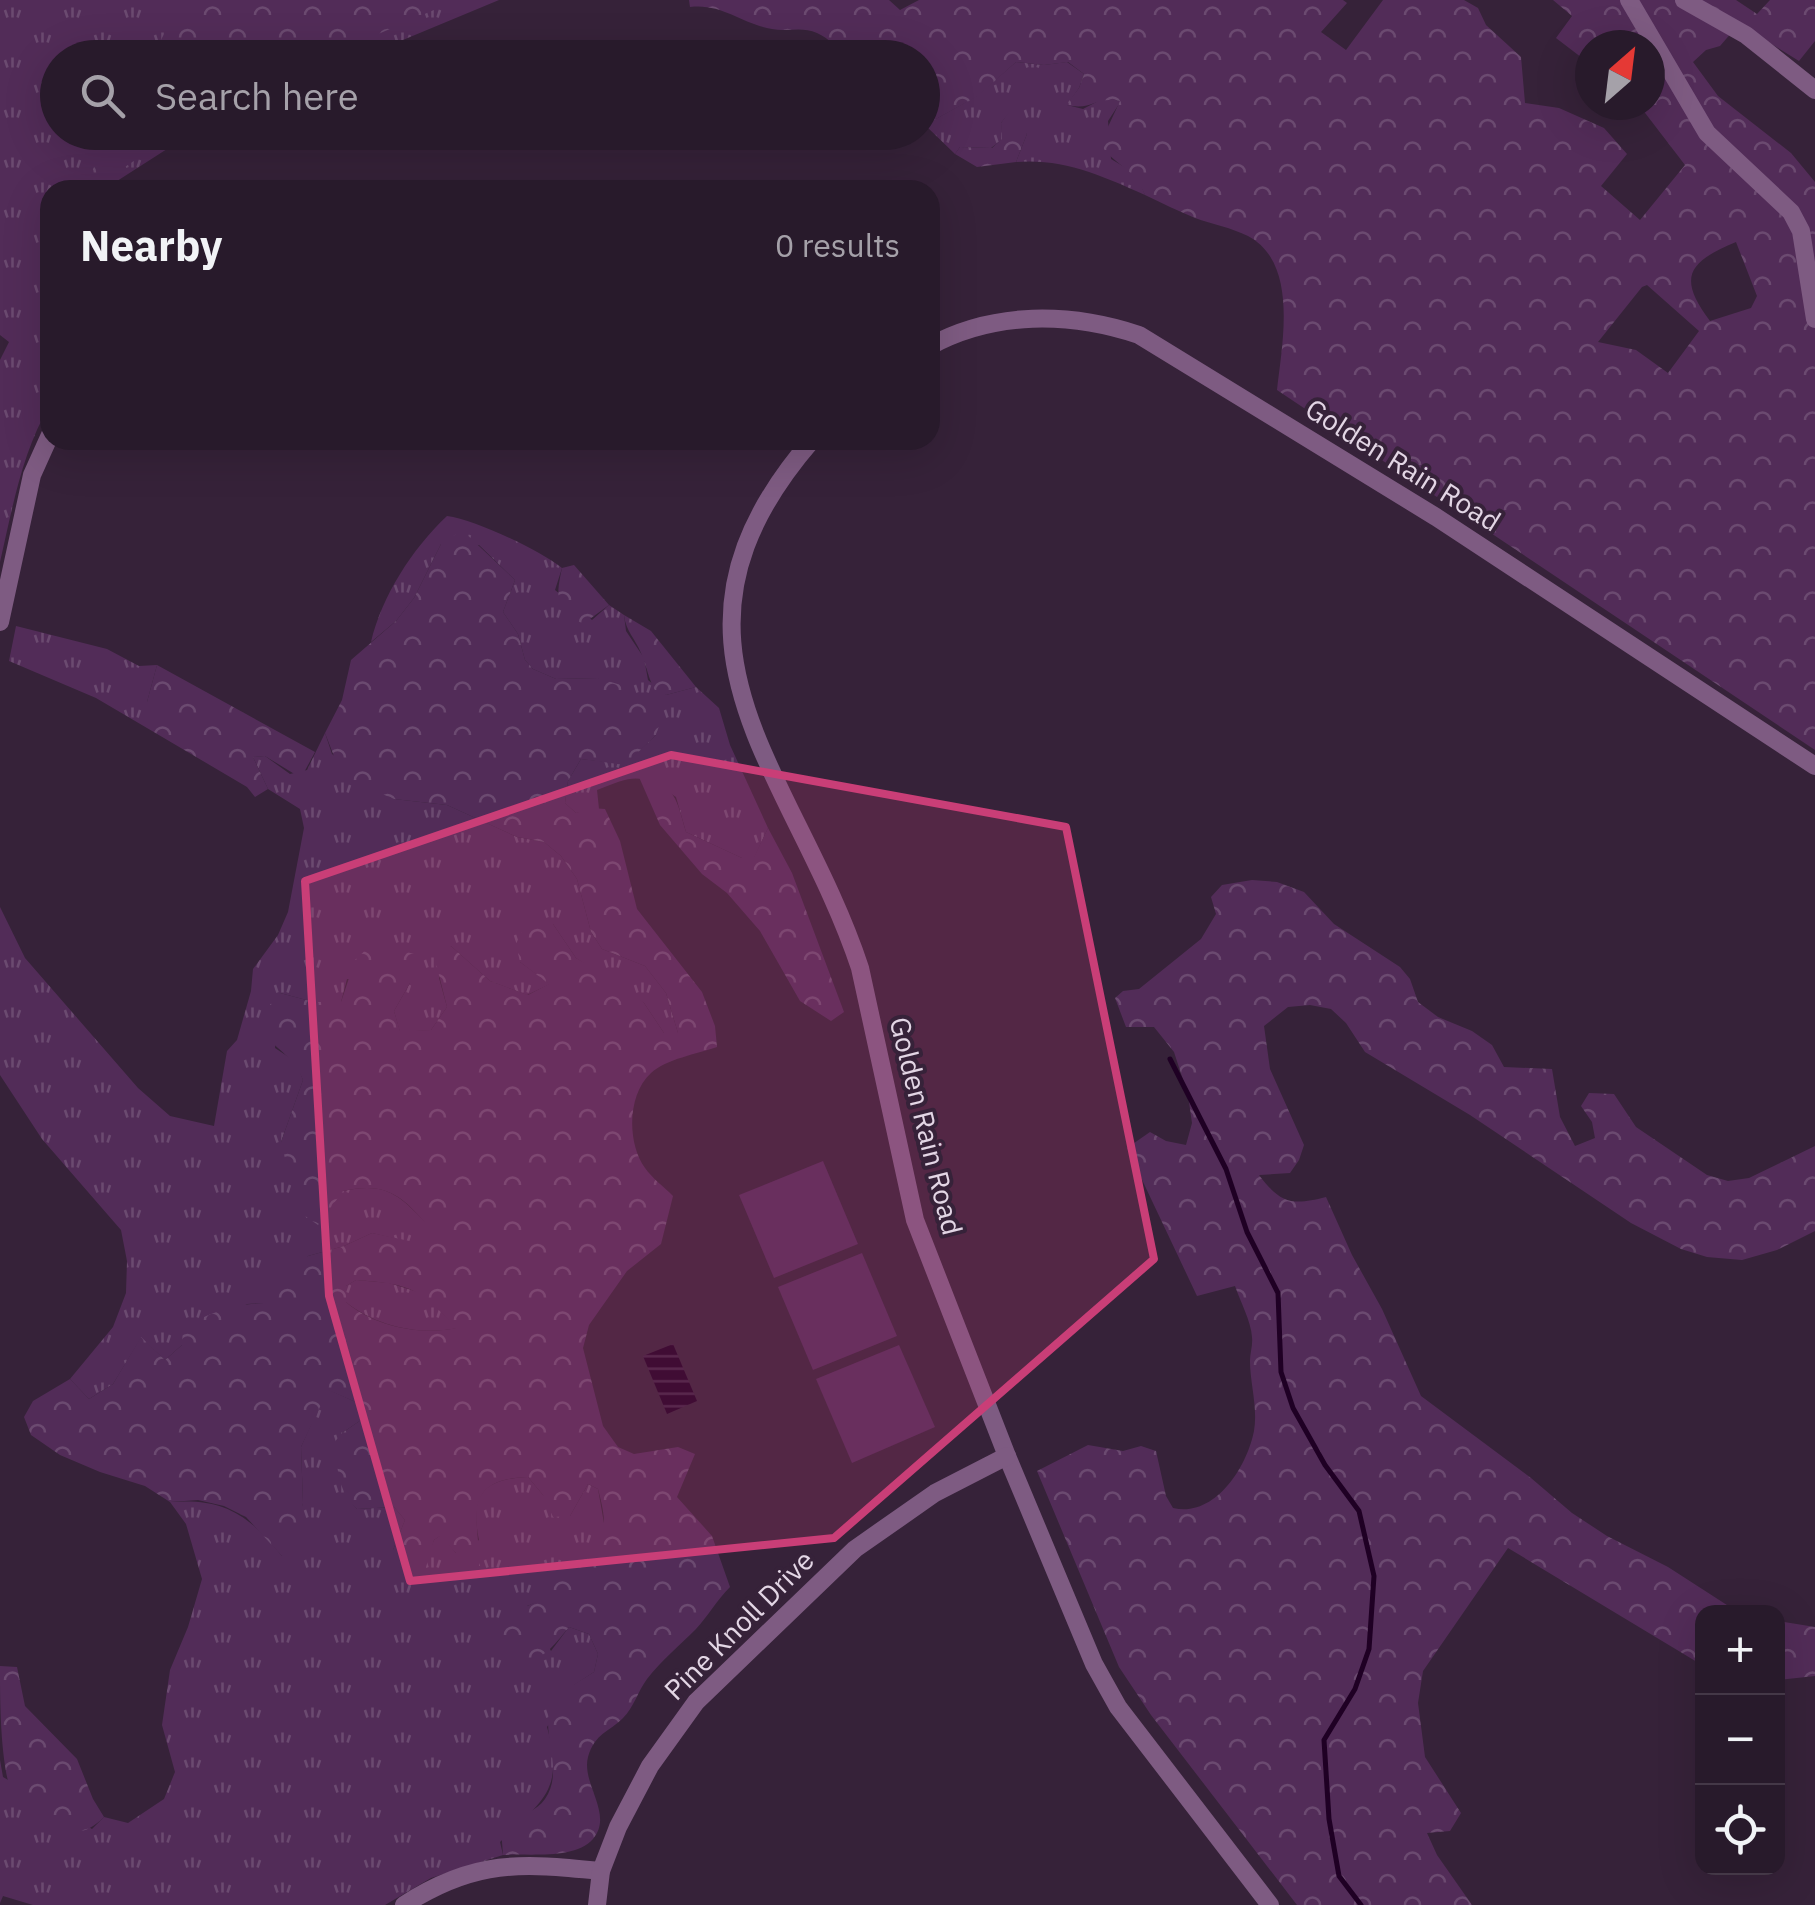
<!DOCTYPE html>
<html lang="en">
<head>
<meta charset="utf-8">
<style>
  :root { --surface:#281a2b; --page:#302333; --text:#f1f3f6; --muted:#a5a1a9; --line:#443847 }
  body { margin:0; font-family:"IBM Plex Sans",sans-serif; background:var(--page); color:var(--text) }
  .controls { position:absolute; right:30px; bottom:30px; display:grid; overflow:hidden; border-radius:20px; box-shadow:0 10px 40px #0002 }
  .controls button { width:90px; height:90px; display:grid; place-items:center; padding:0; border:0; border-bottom:2px solid var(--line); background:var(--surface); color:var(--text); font:50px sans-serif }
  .compass { position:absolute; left:1575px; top:30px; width:90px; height:90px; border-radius:50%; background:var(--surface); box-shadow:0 10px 40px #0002; rotate:28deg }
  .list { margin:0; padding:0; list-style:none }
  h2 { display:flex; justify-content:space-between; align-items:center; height:130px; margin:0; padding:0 40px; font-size:42px }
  h2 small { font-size:32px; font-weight:400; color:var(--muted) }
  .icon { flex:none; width:55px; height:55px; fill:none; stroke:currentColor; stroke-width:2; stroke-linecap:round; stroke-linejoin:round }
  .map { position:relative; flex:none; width:1815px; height:1905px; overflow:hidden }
  .search { position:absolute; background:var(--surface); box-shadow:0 10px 40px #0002; left:40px; top:40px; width:900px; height:110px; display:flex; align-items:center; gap:25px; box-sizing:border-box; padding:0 35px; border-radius:55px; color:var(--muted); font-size:38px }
  .panel { position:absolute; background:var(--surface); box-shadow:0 10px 40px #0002; left:40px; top:180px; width:900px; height:270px; border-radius:30px }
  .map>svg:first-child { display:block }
  .grass { fill:url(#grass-tufts) }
  .forest { fill:url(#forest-crowns); fill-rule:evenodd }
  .garden { fill:#522c58 }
  .water { fill:url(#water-rules) }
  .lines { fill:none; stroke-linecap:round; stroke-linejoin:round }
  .stream { stroke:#1f0024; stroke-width:5 }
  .street { stroke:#7e5b82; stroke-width:18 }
  .marked { fill:#c93e77; fill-opacity:0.2; stroke:#c93e77; stroke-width:8; stroke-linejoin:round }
  .labels { text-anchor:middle; stroke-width:8; stroke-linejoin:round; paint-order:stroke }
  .street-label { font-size:28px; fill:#e3d6e5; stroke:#362239 }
</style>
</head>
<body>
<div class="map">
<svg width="1815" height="1905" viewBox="0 0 1815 1905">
  <defs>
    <pattern id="grass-tufts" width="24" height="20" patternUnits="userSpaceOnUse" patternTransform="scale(2.5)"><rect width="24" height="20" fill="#522c58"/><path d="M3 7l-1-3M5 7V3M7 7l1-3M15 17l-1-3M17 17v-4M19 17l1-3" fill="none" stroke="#6b4a70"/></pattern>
    <pattern id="forest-crowns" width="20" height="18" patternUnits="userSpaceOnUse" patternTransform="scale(2.5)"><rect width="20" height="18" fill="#522c58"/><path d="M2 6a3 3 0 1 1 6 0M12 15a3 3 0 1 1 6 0" fill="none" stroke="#6b4a70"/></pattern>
    <pattern id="water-rules" width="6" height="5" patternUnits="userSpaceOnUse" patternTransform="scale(2.5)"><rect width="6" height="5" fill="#1f0024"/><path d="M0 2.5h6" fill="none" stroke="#3f2444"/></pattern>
  </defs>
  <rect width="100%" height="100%" fill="#362239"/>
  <!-- grass -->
  <g class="grass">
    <path d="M 0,0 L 499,0 L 362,57 L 58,58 L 58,132 L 192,133 L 103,190 L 50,190 L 50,405 C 22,451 12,510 0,562 L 0,360 L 9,342 L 0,335 Z"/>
    <path d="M 1016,62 L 1044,65 L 1067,62 L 1084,74 L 1079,88 L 1067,105 L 1083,109 L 1104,98 L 1121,101 L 1108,121 L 1111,159 L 1136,174 L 1145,195 C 1103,176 1063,158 1016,162 L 1027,134 L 1009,113 L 1001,123 L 1003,139 L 991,148 L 960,147 L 955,154 L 925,125 L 977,96 Z"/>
    <path d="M 447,516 C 476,520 539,550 562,568 L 555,590 L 592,620 L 609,605 L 624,615 L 626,631 L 644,658 L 648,680 L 666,695 L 696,687 L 719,708 L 730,745 L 768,828 L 754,858 L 742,858 L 686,832 L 676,797 C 641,773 636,774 597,790 L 599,809 L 576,813 L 565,803 L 568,781 L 581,759 L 625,764 L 656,735 L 598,678 L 556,679 L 533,669 L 525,660 L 518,634 L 503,612 L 515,580 L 479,545 L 441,544 L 414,598 L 396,621 L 371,642 C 382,596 412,549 447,516 Z"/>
    <path d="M 16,626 L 107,649 L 139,666 L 157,665 L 147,702 L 147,728 L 96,698 L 9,661 Z"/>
    <path d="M 325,733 L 332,754 L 374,788 L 394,799 L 447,805 L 517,837 L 544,842 L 561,856 L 577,879 L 591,932 L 602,949 L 645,966 L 666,993 L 678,1033 L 664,1033 L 644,1003 L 576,958 L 553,924 L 520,962 L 550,984 L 527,995 L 490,981 L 451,946 L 439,978 L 447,1007 L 431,1030 L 400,1032 L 394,1011 L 410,983 L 347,979 L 341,1002 L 314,1002 L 280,993 L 275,1048 L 296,1062 L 303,1080 L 281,1142 L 343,1191 C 386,1182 398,1194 428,1225 L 414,1243 L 372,1233 L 344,1246 L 308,1256 L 265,1303 L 247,1304 L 182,1345 L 165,1360 L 141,1338 L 113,1384 L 89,1399 L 70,1379 L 113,1327 L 126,1293 L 127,1261 L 121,1230 L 42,1139 L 0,1075 L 0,907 L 25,958 L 138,1088 L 170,1116 L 214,1126 L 227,1051 L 237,1040 L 251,991 L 253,969 L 278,935 L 288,912 L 304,828 L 300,809 L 268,789 L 253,757 L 265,756 L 290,774 L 307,770 Z"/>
    <path d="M 356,1280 L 389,1283 L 424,1294 L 457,1328 C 420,1336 375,1326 346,1302 L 346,1286 Z"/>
    <path d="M 327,1389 L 358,1403 L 364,1418 L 342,1433 C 341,1462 336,1487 357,1509 L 394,1507 L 405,1520 L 393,1550 L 428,1555 L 434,1540 L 441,1535 L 456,1553 L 479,1540 C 470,1496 482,1479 528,1477 L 543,1495 L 570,1516 L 588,1484 L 598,1489 L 605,1529 L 599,1542 L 568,1563 L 542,1600 L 527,1606 L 551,1651 L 569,1627 L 589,1634 L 598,1654 L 594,1672 L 574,1685 L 547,1727 C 565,1792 542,1800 500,1842 L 503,1855 L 431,1878 L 385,1905 L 33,1905 L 3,1896 L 0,1903 L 0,1760 L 3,1777 L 92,1829 L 104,1817 L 128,1823 L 164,1799 L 175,1772 L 162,1725 L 170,1670 L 188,1627 L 202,1579 L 186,1524 L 170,1502 C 224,1498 248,1514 282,1556 L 295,1532 L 303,1503 L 301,1447 Z"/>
  </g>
  <!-- forest -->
  <g class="forest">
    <path d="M 182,0 L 457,0 L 325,57 L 152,57 Z"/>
    <path d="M 689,0 L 889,0 L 900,10 L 919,0 L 1343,0 L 1347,3 L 1321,32 L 1346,50 L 1383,0 L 1464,0 L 1478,8 L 1486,25 L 1521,57 L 1525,103 L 1559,108 L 1604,128 L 1627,154 L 1601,186 L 1640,220 L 1685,165 L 1639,105 L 1650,105 L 1650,45 L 1590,45 L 1590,64 L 1556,38 L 1572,16 L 1553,0 L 1736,0 L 1757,14 L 1770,0 L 1815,0 L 1815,41 L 1799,61 L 1739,24 L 1720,46 L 1706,50 L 1693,62 L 1718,96 L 1791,153 L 1815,182 L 1815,750 L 1277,390 C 1282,344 1299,263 1248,236 C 1232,228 1212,224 1195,218 C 1178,211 1162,203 1145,195 C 1132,165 1118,169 1100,144 L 1120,101 C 1093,96 1094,111 1066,105 L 1079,88 L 1084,74 L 1068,62 L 1044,65 L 1016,62 L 978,96 L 925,125 L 922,58 L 847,57 C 838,49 829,38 817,33 C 802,26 788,32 772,29 C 742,24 722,3 690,7 ZM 1736,242 L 1757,296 L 1751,308 L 1710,321 C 1677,277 1688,262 1736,242 ZM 1647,285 L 1699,331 L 1668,373 L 1636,350 L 1598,342 L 1642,287 Z"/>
    <path d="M 1009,112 L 1021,121 L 1027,134 L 1016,162 L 977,167 L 955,154 L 960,147 L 992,148 L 1002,139 L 1001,123 Z"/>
    <path d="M 112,133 L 175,133 L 91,190 L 82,190 Z"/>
    <path d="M 462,530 L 515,580 L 503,612 L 518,634 L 525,660 L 533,669 L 556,679 L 598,678 L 624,686 L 660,723 L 656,735 L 625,765 L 581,759 L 568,781 L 565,803 L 576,813 L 591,808 L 605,809 L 620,841 L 637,909 L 702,992 L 715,1026 L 717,1047 C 697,1054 666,1059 651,1073 C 627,1095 627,1143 645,1168 C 652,1178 664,1187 673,1196 L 661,1244 L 627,1271 L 589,1325 L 583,1348 L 603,1426 L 618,1447 L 634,1454 L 678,1447 L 695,1454 L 677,1497 L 712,1536 L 730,1587 C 717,1600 708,1616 696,1629 C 679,1646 662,1660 647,1679 C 638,1691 634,1707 623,1718 C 609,1732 595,1733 588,1757 C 581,1784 614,1814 593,1839 C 575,1860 528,1853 503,1855 L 501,1828 C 516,1814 535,1814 545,1799 C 567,1767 535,1727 555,1700 C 564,1689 582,1680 594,1672 L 598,1654 L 589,1634 L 569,1627 C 544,1658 538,1666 498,1653 L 489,1636 C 508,1602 509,1618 537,1601 C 548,1595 552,1580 561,1570 C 594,1535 615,1551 598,1489 L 588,1484 L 570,1516 L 553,1517 L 543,1495 L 528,1477 C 461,1479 478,1518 480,1566 L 460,1566 L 456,1553 L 440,1536 L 434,1540 L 424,1574 L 410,1574 L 394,1558 L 393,1550 L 405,1520 L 394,1507 L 357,1509 L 347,1499 L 340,1482 L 333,1444 L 342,1433 L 364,1418 L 358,1403 L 328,1390 L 301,1447 L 303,1503 L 294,1554 L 282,1556 L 246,1517 L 224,1506 L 198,1500 L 170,1502 L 145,1486 L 100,1472 L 60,1455 L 31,1435 L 24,1417 L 33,1401 L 70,1379 L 89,1399 L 113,1384 L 141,1337 L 165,1360 L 182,1345 L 183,1327 C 210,1313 234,1304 264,1303 L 275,1276 L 308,1256 L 344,1246 L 372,1233 L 414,1242 L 427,1225 C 401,1194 384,1182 343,1191 L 318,1225 L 298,1211 L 281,1142 L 303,1080 C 293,1055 279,1053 264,1033 L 269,1006 L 280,993 L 314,1002 L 341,1002 L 355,960 L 373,943 L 414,954 L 410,983 L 394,1011 L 400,1031 L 431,1030 L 447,1007 L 434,955 L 451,946 L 490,981 L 528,995 L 549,984 L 520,962 L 516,944 L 525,924 L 553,924 L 576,958 L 623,985 L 644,1003 L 664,1033 L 678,1033 L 666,993 L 645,966 L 602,949 L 591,932 L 577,879 L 561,856 L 544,842 L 517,837 L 447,805 L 394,799 L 342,777 L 325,733 L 342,700 L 351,660 L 396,621 L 414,598 L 441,544 ZM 356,1280 C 410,1284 420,1288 456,1328 C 420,1336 373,1326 346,1302 L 346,1286 Z"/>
    <path d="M 574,565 L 609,605 L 583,624 C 554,608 556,596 562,568 Z"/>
    <path d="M 624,615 L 651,631 L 696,687 L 666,695 L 656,692 C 648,679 647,666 641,653 C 635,638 626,632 624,615 Z"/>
    <path d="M 157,665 L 315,752 L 301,778 L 265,756 L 253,757 L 268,789 L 255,797 L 247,787 L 147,728 L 147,702 Z"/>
    <path d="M 639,777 C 676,782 677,802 686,832 L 742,858 L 754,857 L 768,828 L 792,873 L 844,1012 L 831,1021 L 800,1001 L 760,931 L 727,893 L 702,874 L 660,825 Z"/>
    <path d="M 1252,880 L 1277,882 L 1304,892 L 1334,924 L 1400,967 L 1410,979 L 1418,1002 L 1438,1017 L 1472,1031 L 1492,1045 L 1504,1067 L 1552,1069 L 1560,1117 L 1575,1146 L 1595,1138 L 1592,1122 L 1581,1106 L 1589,1093 L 1614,1094 L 1636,1127 L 1707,1175 L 1728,1181 L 1749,1178 L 1815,1146 L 1815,1231 L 1777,1250 L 1742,1260 L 1707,1257 L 1681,1249 L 1631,1223 L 1470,1115 L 1365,1052 L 1346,1023 L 1331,1009 L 1310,1005 L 1288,1007 L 1264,1026 L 1270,1069 L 1304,1145 L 1299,1160 L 1290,1173 L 1259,1175 C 1280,1203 1292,1206 1326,1197 L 1352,1255 L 1382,1309 L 1421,1396 L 1531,1478 L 1572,1513 L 1607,1536 L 1668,1567 L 1730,1607 L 1748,1612 L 1702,1612 L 1702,1665 L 1508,1548 L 1423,1671 L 1418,1703 L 1425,1757 L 1461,1813 L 1450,1831 L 1427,1833 L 1437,1855 L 1472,1905 L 1297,1905 L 1151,1715 L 1119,1667 L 1037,1471 L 1088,1445 L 1123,1451 L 1141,1446 L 1156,1451 L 1166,1496 L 1173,1508 C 1215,1518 1247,1467 1254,1431 C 1258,1408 1250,1383 1250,1361 C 1250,1353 1253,1345 1252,1337 C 1251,1321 1240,1301 1235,1286 L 1197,1296 L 1127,1148 L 1150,1132 L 1166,1141 L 1186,1145 L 1192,1123 L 1188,1095 L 1174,1052 L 1154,1027 L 1126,1027 L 1115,998 L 1123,991 L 1139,989 L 1201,939 L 1216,914 L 1211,897 L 1222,885 Z"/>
    <path d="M 1778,1621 L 1815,1627 L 1815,1676 L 1778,1680 Z"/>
    <path d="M 0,1666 L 17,1667 L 25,1706 L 77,1759 L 93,1799 L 104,1817 C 88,1833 76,1835 56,1826 C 44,1820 26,1813 16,1803 C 0,1776 0,1702 0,1666 Z"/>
  </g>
  <!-- garden -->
  <g class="garden">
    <path d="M 823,1161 L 858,1244 L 774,1278 L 739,1195 Z"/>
    <path d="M 862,1253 L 897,1336 L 813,1370 L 778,1287 Z"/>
    <path d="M 899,1345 L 935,1427 L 852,1463 L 816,1379 Z"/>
  </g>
  <!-- water -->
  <path class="water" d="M 673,1344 L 697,1401 L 667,1414 L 643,1356 Z"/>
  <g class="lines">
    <!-- stream -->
    <path class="stream" d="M 1170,1059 L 1226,1169 L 1247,1232 L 1278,1293 L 1281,1372 L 1293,1408 L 1325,1465 L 1359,1511 L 1374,1576 L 1369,1649 L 1355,1689 L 1324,1740 L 1329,1819 L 1339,1876 L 1361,1905"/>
    <!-- street -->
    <g class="street">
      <path d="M 1629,0 L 1707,133 L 1791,212 L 1801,231 L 1815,319"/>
      <path d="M 1684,0 L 1746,35 L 1815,90"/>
      <path d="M 930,346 C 994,311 1070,312 1139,335 L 1436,517 L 1815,766"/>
      <path d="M 812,440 C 636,643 794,769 860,968 L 915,1220 L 1007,1456 L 1094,1664 L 1118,1707 L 1270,1905"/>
      <path d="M 0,622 L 32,475 L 50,435"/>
      <path d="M 404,1905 C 475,1859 521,1863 601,1871"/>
      <path d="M 597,1905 L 601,1871 L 618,1827 L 650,1766 L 696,1702 L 855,1549 L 935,1493 L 1007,1456"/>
    </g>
  </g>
  <!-- marked area -->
  <path class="marked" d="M 671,755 L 1066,827 L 1154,1259 L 834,1538 L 410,1581 L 329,1296 L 305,881 Z"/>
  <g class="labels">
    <!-- street labels -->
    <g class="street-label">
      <text transform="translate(1403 465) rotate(32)" y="10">Golden Rain Road</text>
      <text transform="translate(926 1126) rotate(76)" y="10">Golden Rain Road</text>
      <text transform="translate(739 1625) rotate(-45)" y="10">Pine Knoll Drive</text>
    </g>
  </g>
</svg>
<div class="controls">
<button>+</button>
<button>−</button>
<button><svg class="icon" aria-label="locate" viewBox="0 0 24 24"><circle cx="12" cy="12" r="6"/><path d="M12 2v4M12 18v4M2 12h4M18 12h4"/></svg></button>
</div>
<svg class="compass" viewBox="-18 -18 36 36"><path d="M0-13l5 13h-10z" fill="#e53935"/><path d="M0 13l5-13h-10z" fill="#a5a1a9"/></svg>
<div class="search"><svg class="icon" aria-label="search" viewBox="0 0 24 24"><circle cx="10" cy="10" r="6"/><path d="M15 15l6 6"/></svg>Search here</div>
<section class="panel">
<h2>Nearby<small>0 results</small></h2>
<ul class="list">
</ul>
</section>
</div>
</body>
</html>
